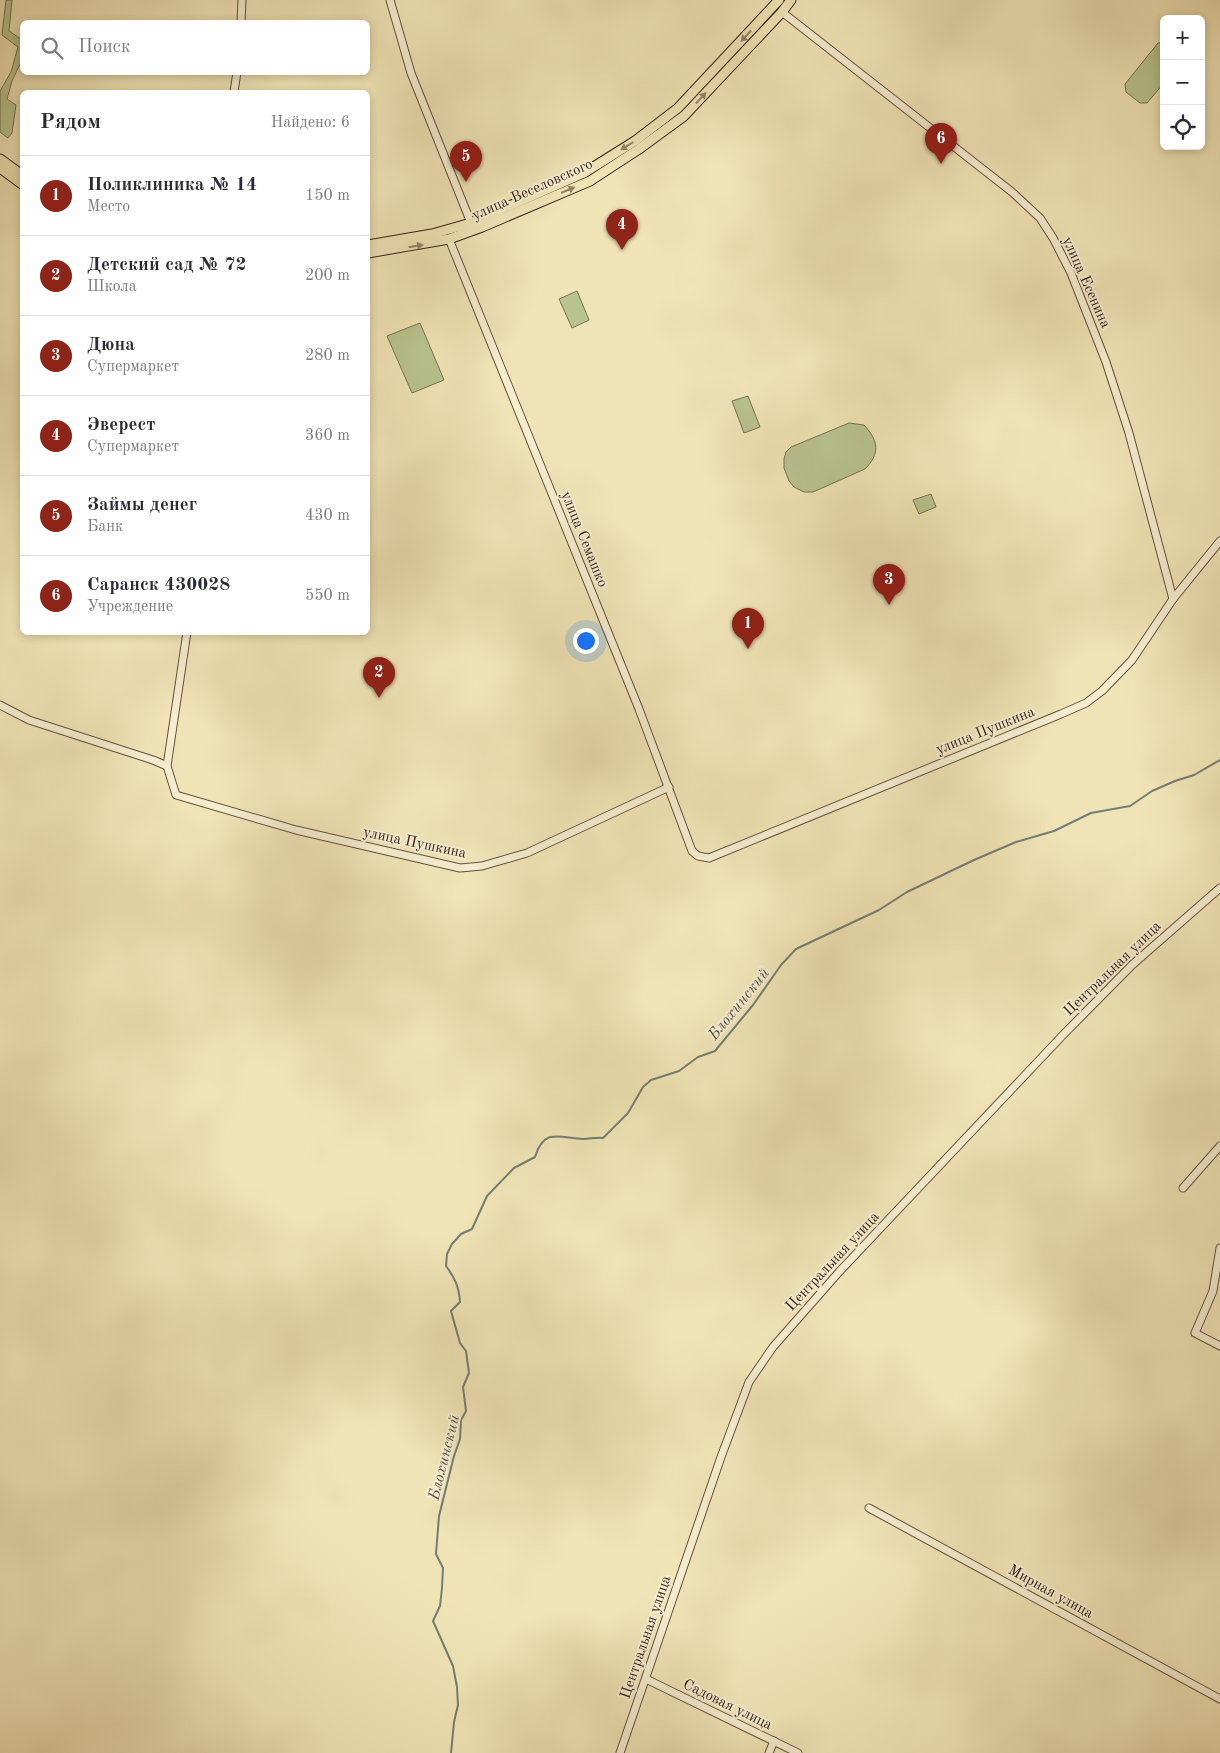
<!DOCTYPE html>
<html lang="ru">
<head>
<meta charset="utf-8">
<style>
  :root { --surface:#fff; --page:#f2f2f3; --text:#2b2b33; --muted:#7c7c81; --line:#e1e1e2; --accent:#8f2418 }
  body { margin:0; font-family:"Old Standard TT",serif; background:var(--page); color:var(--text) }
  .controls { position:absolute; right:15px; top:15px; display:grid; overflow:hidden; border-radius:8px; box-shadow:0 2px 8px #0003 }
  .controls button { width:45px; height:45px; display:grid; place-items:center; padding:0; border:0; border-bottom:1px solid var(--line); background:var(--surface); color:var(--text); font:25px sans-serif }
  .you { position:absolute; left:585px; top:640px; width:18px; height:18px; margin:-12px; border:4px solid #fff; border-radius:50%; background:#1a73e8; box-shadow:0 0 0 8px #1a73e833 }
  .badge { display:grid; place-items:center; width:32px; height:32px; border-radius:50%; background:var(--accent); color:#fff; font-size:16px; font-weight:700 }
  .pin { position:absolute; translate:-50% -41px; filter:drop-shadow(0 1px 2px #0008) }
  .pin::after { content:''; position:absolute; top:26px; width:18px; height:15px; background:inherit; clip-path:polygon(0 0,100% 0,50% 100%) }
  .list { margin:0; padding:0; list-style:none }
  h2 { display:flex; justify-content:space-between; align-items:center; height:65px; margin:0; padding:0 20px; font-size:21px }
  h2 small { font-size:16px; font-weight:400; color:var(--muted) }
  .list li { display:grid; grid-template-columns:32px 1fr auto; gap:15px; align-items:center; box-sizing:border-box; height:80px; padding:0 20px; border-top:1px solid var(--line) }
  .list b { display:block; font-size:19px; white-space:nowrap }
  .list p { margin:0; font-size:16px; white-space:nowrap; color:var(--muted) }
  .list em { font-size:16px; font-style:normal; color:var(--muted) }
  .icon { flex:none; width:28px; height:28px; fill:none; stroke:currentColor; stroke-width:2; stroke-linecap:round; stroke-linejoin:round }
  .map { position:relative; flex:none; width:1220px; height:1753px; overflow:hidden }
  .search { position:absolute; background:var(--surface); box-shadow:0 2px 8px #0003; left:20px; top:20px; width:350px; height:55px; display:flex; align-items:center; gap:12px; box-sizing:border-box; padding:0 18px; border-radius:8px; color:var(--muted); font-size:19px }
  .panel { position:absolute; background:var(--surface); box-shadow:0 2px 8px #0003; left:20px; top:90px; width:350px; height:545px; border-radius:8px }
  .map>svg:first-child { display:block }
  .green { fill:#b8c48f; stroke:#787253 }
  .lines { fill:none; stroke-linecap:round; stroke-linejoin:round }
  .stream { stroke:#737f75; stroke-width:2 }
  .minor-casing { stroke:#66513f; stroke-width:9 }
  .major-casing { stroke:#382017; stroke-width:11 }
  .minor { stroke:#f5edd0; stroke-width:7 }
  .major { stroke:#f0e4b6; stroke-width:9 }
  .oneway { fill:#948266 }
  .labels { text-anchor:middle; stroke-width:4; stroke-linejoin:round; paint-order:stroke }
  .street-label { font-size:15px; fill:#382017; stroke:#f5edd0 }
  .water-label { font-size:16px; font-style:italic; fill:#564f46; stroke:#f5edd0 }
</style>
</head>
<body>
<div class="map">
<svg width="1220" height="1753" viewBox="0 0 1220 1753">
  <rect width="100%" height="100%" fill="#f0e4b6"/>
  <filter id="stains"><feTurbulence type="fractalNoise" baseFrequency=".004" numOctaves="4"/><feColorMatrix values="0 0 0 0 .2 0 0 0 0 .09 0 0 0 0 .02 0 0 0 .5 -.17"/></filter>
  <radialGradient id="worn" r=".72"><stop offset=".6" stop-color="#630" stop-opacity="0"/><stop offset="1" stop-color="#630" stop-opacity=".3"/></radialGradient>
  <!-- green -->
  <g class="green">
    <path d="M 6,0 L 12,0 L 9,31 L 22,40 L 22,60 L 12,81 L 7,99 L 16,105 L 12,133 L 8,138 L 0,132 L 0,91 L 11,72 L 18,47 L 2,35 Z"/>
    <path d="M 1164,42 L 1164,83 L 1147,103 L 1140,103 L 1126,92 L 1125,84 L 1158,43 Z"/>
    <path d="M 577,291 L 589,320 L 572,328 L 559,299 Z"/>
    <path d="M 420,323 L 444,380 L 412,393 L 387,336 Z"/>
    <path d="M 748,396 L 760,427 L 744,433 L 732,401 Z"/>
    <path d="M 849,423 L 864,425 C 879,441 880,454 865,469 L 813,492 L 804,492 L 794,487 L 789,481 L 784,468 L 784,459 L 786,452 L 791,447 Z"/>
    <path d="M 931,494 L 936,507 L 919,514 L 913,500 Z"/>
  </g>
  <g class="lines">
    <!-- stream -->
    <path class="stream" d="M 451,1753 L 454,1722 L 458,1705 L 457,1687 L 453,1666 L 433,1621 L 440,1606 L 442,1588 L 443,1568 L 436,1554 L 439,1516 L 454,1456 L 460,1439 L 461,1420 L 466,1411 L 463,1387 L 469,1373 L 466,1351 L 460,1343 L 451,1311 L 460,1302 C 459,1287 455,1278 446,1266 L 447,1254 L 452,1244 L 461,1234 L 472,1229 L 487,1196 L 514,1168 L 535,1157 C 544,1127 560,1138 583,1139 C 590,1139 596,1137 603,1138 L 628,1113 L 643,1087 L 651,1080 L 679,1071 L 698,1057 L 715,1051 L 753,1005 L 781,965 L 796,949 L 879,910 L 907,892 L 974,860 L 1016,842 L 1054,831 L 1091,813 L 1130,806 L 1152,791 L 1175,781 L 1194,775 L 1220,760"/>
    <!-- minor casing -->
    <g class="minor-casing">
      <g id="minor">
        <path d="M 390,0 L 411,73 L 471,223"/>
        <path d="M 782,12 L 1012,192 L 1040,218 L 1053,238 L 1071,273 L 1106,362 L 1129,433 L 1173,599"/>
        <path d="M 241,22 L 242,0"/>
        <path d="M 234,92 L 237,72"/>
        <path d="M 449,239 L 639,709 L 692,851 L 698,856 L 709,858 L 1061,714 L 1086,703 L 1102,691 L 1132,660 L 1173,599 L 1220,541"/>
        <path d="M 187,632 L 167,766 L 176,795 L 296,830 L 460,868 L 482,866 L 527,853 L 669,787"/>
        <path d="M 0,705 L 29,720 L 153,760 L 167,766"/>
        <path d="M 1183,1188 L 1220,1146"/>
        <path d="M 1220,1248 L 1213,1291 L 1195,1333 L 1220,1346"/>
        <path d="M 869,1508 L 1220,1699"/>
        <path d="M 646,1679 L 798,1753"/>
        <path d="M 620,1753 L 721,1457 L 749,1382 L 773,1347 L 839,1272 L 1062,1036 L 1132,965 L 1220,888"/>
        <path d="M 769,1753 L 774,1741"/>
      </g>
    </g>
    <!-- major casing -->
    <g class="major-casing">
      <g id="major">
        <path d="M 0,159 L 22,175"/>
        <path d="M 0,168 L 22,184"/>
        <path d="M 368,245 L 432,234 L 471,223 L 584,173 L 635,141 L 678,108 L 779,0"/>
        <path d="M 368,253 L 449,239 L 482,227 L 590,181 L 639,149 L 684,116 L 782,12 L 791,0"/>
      </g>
    </g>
    <!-- minor -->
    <use href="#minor" class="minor"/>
    <!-- major -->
    <use href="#major" class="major"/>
  </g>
  <!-- one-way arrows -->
  <defs><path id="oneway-solid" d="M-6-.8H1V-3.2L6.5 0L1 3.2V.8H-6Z" transform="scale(1.25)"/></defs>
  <g class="oneway">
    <use href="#oneway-solid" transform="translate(746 36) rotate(133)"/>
    <use href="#oneway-solid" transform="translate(701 98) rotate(-47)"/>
    <use href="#oneway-solid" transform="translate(627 146) rotate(148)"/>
    <use href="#oneway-solid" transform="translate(568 190) rotate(-23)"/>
    <use href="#oneway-solid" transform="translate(416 246) rotate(-9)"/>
  </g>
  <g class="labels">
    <!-- street labels -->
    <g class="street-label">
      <text transform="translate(532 189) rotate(-24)" y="5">улица Веселовского</text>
      <text transform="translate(1087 282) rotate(66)" y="5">улица Есенина</text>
      <text transform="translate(585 539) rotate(68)" y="5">улица Семашко</text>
      <text transform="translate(985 730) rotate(-22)" y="5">улица Пушкина</text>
      <text transform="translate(415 842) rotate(12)" y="5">улица Пушкина</text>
      <text transform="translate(1112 968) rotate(-44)" y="5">Центральная улица</text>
      <text transform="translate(832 1261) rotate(-47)" y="5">Центральная улица</text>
      <text transform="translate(1051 1591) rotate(29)" y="5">Мирная улица</text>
      <text transform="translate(645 1637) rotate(-71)" y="5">Центральная улица</text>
      <text transform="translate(728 1704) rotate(26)" y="5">Садовая улица</text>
    </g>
    <!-- water labels -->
    <g class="water-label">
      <text transform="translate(738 1003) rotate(-51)" y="6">Блохинский</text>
      <text transform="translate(443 1457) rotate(-76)" y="6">Блохинский</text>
    </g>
  </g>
  <rect width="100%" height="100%" filter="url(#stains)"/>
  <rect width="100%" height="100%" fill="url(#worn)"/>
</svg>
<div class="controls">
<button>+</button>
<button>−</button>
<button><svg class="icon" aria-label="locate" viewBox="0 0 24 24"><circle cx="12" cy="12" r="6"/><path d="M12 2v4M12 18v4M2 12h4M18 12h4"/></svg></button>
</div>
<div class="you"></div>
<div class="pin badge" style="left:748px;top:649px">1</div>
<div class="pin badge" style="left:379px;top:698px">2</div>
<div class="pin badge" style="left:889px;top:605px">3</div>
<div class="pin badge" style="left:622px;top:250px">4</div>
<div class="pin badge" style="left:466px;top:182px">5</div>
<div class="pin badge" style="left:941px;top:164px">6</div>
<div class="search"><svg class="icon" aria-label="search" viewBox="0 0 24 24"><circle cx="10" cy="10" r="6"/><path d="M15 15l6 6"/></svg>Поиск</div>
<section class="panel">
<h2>Рядом<small>Найдено: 6</small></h2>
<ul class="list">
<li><span class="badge">1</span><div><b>Поликлиника № 14</b><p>Место</p></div><em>150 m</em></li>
<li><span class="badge">2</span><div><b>Детский сад № 72</b><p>Школа</p></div><em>200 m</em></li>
<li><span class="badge">3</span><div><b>Дюна</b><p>Супермаркет</p></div><em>280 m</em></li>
<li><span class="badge">4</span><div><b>Эверест</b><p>Супермаркет</p></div><em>360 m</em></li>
<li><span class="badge">5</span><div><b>Займы денег</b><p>Банк</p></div><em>430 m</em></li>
<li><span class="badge">6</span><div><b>Саранск 430028</b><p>Учреждение</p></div><em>550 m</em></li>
</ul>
</section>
</div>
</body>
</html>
